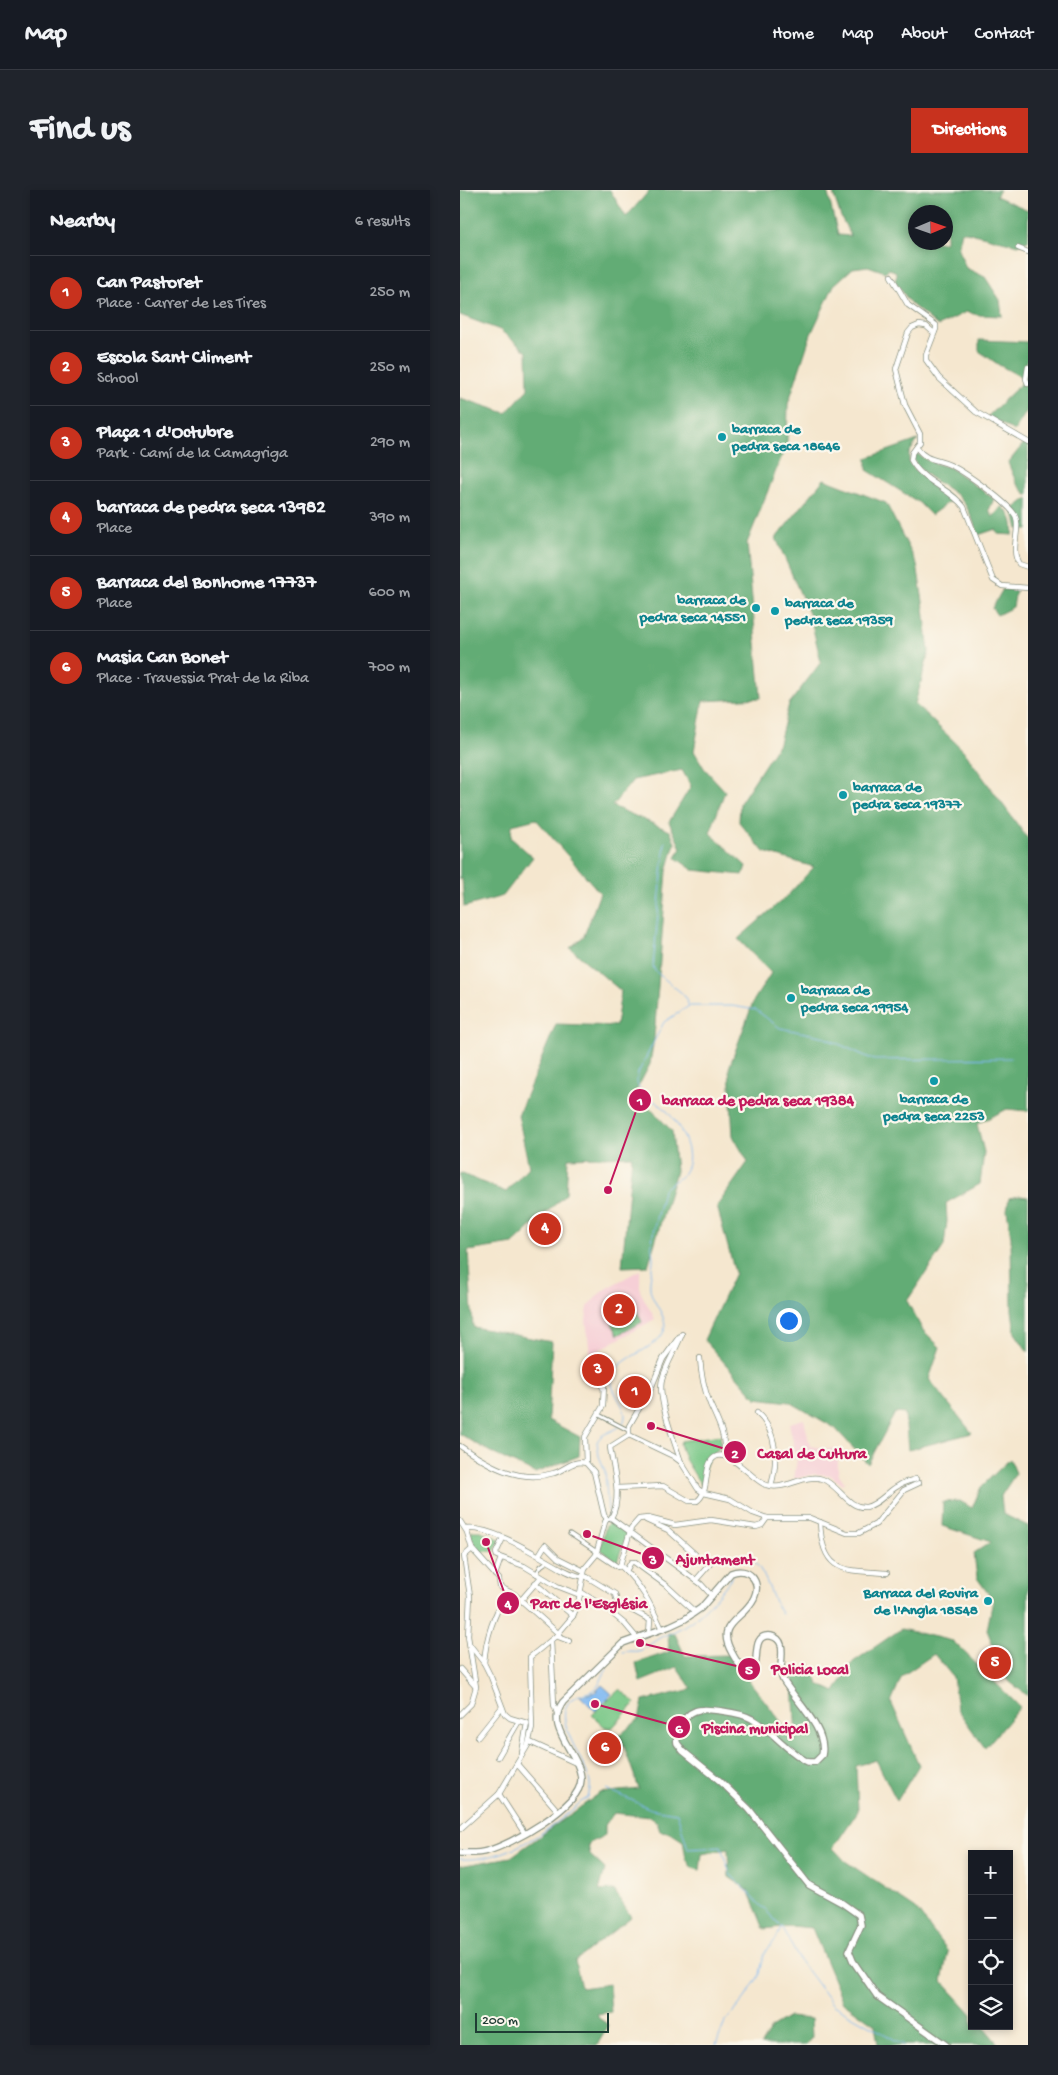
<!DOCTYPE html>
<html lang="en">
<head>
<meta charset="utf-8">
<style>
  :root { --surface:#171b24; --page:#20242c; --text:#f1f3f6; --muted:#9ea1a6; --line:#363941; --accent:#c8321e }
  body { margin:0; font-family:"Gochi Hand",sans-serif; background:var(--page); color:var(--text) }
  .controls { position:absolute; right:15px; bottom:15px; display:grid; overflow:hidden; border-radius:0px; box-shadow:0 2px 8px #0003 }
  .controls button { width:45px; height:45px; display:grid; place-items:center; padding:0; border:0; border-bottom:1px solid var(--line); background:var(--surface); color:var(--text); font:25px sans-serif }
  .compass { position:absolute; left:448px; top:15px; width:45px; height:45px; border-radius:50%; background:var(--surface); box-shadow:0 2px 8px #0003; rotate:88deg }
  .scale { position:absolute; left:15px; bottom:12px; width:134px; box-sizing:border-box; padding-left:5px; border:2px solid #1f3d34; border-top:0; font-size:14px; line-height:18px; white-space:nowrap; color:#1f3d34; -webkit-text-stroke:4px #fbf7ec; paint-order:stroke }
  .you { position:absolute; left:328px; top:1130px; width:18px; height:18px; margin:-12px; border:4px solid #fff; border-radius:50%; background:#1a73e8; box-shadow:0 0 0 8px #1a73e833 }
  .badge { display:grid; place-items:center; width:32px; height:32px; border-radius:50%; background:var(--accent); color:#fff; font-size:16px; font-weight:700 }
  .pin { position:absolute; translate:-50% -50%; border:2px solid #fff; box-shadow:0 1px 5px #0006 }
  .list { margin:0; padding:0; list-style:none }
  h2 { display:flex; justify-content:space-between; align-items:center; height:65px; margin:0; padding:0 20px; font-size:21px }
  h2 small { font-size:16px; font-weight:400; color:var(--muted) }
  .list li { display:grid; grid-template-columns:32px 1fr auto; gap:15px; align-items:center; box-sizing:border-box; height:75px; padding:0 20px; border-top:1px solid var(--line) }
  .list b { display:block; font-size:19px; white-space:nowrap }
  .list p { margin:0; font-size:16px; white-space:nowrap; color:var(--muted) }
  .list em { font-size:16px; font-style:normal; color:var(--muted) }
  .icon { flex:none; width:28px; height:28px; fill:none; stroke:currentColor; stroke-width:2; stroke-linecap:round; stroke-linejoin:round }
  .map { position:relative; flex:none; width:568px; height:1855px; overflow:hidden; border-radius:0px }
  header { display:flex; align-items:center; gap:30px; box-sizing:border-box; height:70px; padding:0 25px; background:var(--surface); border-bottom:1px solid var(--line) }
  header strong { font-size:24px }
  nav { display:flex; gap:28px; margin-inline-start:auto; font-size:18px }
  .intro { display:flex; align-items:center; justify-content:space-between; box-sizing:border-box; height:120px; padding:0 30px }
  h1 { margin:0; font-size:35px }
  .button { padding:12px 22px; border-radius:0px; background:var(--accent); color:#fff; font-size:18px; font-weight:700 }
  main { display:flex; gap:30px; padding:0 30px }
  aside { flex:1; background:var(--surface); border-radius:0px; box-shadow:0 2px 8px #0003 }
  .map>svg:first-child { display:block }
  .built { fill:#f6cfd6 }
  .green { fill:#79c787; stroke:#4c825e }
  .forest { fill:#62ac74; stroke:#407454; fill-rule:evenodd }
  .water { fill:#82baf2; stroke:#507c93 }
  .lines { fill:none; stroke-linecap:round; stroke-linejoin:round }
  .stream { stroke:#82baf2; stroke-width:1 }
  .pedestrian-casing { stroke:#8a9282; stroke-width:5 }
  .minor-casing { stroke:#8a9282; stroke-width:6 }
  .tertiary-casing { stroke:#8a9282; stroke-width:8 }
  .pedestrian { stroke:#fff; stroke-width:3 }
  .minor { stroke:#fff; stroke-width:4.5 }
  .tertiary { stroke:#fff; stroke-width:5.5 }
  .culture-dot { fill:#0f9aa8; stroke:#fbf7ec; stroke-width:2 }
  .labels { text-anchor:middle; stroke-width:4.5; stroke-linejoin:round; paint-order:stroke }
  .culture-label { font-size:15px; font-weight:bold; fill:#0d838f; stroke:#fbf7ec; text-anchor:start }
  .leader { fill:none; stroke:#c2185b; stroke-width:2 }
  .callout-dot { fill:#c2185b; stroke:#fbf7ec; stroke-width:2 }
  .mark-label { font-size:15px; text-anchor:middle; font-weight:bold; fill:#fff }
  .callout-label { font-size:16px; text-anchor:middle; font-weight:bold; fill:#c2185b; stroke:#fbf7ec; stroke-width:4.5; stroke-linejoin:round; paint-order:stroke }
</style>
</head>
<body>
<header>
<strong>Map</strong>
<nav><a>Home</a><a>Map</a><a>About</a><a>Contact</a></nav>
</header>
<div class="intro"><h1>Find us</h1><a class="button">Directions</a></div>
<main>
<aside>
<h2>Nearby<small>6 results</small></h2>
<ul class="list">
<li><span class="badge">1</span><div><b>Can Pastoret</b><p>Place · Carrer de Les Tires</p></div><em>250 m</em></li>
<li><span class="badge">2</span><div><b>Escola Sant Climent</b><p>School</p></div><em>250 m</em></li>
<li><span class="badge">3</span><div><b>Plaça 1 d'Octubre</b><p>Park · Camí de la Camagriga</p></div><em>290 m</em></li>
<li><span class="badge">4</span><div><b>barraca de pedra seca 13982</b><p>Place</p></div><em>390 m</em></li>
<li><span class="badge">5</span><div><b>Barraca del Bonhome 17737</b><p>Place</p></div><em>600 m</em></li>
<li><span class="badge">6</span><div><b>Masia Can Bonet</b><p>Place · Travessia Prat de la Riba</p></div><em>700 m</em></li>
</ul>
</aside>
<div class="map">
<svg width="568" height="1855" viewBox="0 0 568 1855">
  <rect width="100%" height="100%" fill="#fbf7ec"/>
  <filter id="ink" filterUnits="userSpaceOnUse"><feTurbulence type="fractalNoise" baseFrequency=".02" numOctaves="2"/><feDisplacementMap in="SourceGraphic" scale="10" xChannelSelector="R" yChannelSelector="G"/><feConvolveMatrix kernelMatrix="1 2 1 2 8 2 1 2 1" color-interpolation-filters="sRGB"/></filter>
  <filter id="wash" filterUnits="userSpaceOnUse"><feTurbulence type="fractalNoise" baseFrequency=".0096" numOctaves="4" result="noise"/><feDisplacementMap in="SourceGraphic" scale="20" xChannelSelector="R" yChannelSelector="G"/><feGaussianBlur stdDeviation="1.12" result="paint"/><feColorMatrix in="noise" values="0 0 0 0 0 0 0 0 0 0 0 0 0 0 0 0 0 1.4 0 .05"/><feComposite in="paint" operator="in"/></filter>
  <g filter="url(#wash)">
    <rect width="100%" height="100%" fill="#f5e7cf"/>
    <!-- built -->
    <g class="built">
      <path d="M 180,1080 L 180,1101 L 195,1129 L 130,1165 L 126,1130 L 128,1117 L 138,1105 L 147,1098 Z"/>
      <path d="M 344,1229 L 350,1256 L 370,1259 L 373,1257 L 378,1269 L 378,1283 L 384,1292 L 382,1294 L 370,1285 L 355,1284 L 334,1289 L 338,1262 L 335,1261 L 329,1233 Z"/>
    </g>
    <!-- green -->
    <g class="green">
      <path d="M 176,1120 L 182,1132 L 158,1145 L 152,1133 Z"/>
      <path d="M 260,1245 C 263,1262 253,1260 247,1272 C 244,1279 244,1287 241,1295 L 225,1269 L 220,1254 L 221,1251 Z"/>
      <path d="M 151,1331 L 160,1339 L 168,1342 L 157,1371 L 140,1359 L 146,1336 Z"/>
      <path d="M 12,1341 L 21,1341 L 39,1349 L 40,1351 L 34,1361 L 17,1362 L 11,1345 Z"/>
      <path d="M 160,1499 L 175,1513 L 152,1538 L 145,1537 L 132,1525 Z"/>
    </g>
    <!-- forest -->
    <g class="forest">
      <path d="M 0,0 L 150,0 L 166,27 L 190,0 L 367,0 L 378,45 L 391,46 L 381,27 L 372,0 L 540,0 L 536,6 L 568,20 L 568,51 L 558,55 L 502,41 L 498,59 L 506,78 L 525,87 L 540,110 L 542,126 L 518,125 L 506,122 L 478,136 L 451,114 L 435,91 L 437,85 L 435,81 L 429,79 L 425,82 L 408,76 L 393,78 L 374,95 L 351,144 L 328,214 L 327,253 L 287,353 L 301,508 L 243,511 L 234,561 L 244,578 L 265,601 L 250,643 L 286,676 L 283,685 L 233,680 L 216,668 L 221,658 L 209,632 L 231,596 L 222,580 L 173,590 L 152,616 L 210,641 L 215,653 L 207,681 L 194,848 L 190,874 L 175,903 L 212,941 L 216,981 L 188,1076 L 162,1077 L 172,966 L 108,968 L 106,1004 L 53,1054 L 8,1061 L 13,1137 L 92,1152 L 88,1230 L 120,1247 L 119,1266 L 75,1283 L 34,1264 L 0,1244 L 0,983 L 46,1002 L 69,977 L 58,925 L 96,834 L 156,836 L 161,801 L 110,758 L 124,746 L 140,703 L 76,629 L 52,635 L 51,648 L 73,667 L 43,706 L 4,717 L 2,688 L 0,690 L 0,208 L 46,223 L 68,199 L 67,162 L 40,140 L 0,125 ZM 456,22 L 486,22 L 486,52 L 456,52 Z"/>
      <path d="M 519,150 L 568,152 L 568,167 L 563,188 L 539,175 L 519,161 Z"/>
      <path d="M 563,192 L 568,199 L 568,219 L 554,241 L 528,226 Z"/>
      <path d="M 458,250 L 449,263 L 449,273 L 467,291 L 493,309 L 471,325 L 458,312 L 407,280 L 407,268 Z"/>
      <path d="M 564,253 L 568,255 L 568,306 L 557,294 L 548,273 Z"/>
      <path d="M 456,263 L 468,271 L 491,278 L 534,309 L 529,320 L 533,327 L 542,316 C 553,326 554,332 553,345 L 538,344 L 536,339 L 518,345 C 515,336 511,324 506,316 C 494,296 464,291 453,269 Z"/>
      <path d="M 364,289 L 426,313 L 457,374 L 464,418 L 469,462 L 455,514 L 503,560 L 568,649 L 568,921 L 547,919 L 517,934 L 524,962 L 520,994 L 486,1013 L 487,1031 L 484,1056 L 447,1111 L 462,1139 L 480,1157 L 469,1189 L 512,1243 L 448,1260 L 445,1224 L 435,1223 L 408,1274 L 375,1238 L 330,1212 L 296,1208 L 244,1150 L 275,1083 L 257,1016 L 288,972 L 273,946 L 269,878 L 294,810 L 311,783 L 278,749 L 328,705 L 354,677 L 304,662 L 279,632 L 280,613 L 319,553 L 329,514 L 361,472 L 350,426 L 316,348 Z"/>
      <path d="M 568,308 L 568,339 L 558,339 L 553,319 Z"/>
      <path d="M 543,399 L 556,400 L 553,417 L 537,425 L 532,418 Z"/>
      <path d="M 560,1006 L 568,1007 L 568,1162 L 555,1143 L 552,1120 L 551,1047 L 547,1020 L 549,1008 Z"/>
      <path d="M 550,1269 L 556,1283 L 541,1306 L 543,1324 L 568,1336 L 568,1506 L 546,1489 L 527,1440 L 533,1410 L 517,1388 L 514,1363 L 531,1352 L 482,1336 L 483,1312 L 500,1311 L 512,1318 L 521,1297 Z"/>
      <path d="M 441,1439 L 493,1451 L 560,1517 L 525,1558 L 497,1519 L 493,1487 L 474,1464 L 442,1486 L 431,1512 L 459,1575 L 437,1611 L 416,1570 L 396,1576 L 398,1621 L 373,1658 L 385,1671 L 456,1719 L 488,1762 L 482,1791 L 512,1824 L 512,1836 L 523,1836 L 539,1855 L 418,1855 L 415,1835 L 383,1812 L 352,1738 L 330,1736 L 304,1739 L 288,1700 L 269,1687 L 268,1659 L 242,1664 L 240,1680 L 232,1678 L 226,1669 L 223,1651 L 209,1642 L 200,1641 L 197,1632 L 190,1627 L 154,1623 L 145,1635 L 145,1645 L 128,1654 L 130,1665 L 145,1679 L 139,1701 L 154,1700 L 171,1727 L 115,1771 L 121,1798 L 149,1794 L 151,1822 L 137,1824 L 140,1829 L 149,1835 L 137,1855 L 0,1855 L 0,1676 L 51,1667 L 140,1603 L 179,1599 L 160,1545 L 179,1529 L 183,1511 L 232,1499 L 217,1477 L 180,1492 L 176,1473 L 209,1462 L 208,1443 L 215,1444 L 225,1466 L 269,1465 L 336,1551 L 333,1489 L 350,1473 L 358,1494 L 375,1502 L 393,1472 Z"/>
      <path d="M 329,1827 L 351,1829 L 352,1847 L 346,1855 L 301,1855 L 311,1838 Z"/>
    </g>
    <!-- water -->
    <path class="water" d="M 142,1495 L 152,1504 L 135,1521 L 120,1506 L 135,1502 Z"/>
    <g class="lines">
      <!-- stream -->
      <g class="stream">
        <path d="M 229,816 L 272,816 L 296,820 L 320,838 L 361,846 L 414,870 L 551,868"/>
        <path d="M 148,1321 L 145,1281 L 139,1266 L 137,1252 C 142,1239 165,1243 165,1225 C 164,1211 145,1197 154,1182 C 166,1164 197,1159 204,1141 C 209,1127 191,1112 190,1098 C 189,1088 193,1078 193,1068 C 193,1063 191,1058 192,1053 C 193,1035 200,1017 203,1000 C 209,993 219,990 224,983 C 237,964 220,935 206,920 C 198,912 186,908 179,898 C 176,893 177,889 178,883 L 204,832 L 229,816 L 224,805 L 195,781 L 193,776 L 205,652"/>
        <path d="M 275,1374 L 276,1369 L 283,1366 C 307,1373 308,1406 322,1424"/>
        <path d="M 163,1462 C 169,1460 173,1462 178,1461 C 186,1459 191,1453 198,1449 C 203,1445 210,1444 215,1441 C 240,1429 257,1407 273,1386"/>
        <path d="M 147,1599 L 191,1619 L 217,1623 L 228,1659 L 261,1657 L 270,1684 L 321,1736 L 340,1771 L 373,1815 L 444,1855"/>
        <path d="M 0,1669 C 46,1672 89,1641 121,1612 L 128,1608 C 129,1603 131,1598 130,1593 C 126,1570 94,1534 108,1513 C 116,1502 131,1505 138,1496 C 141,1492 143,1484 147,1479"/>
        <path d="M 256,1855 L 265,1832 L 285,1808 L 300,1784 L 304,1764 L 316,1749 L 321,1737"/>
      </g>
    </g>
  </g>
  <g filter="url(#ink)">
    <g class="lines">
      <!-- pedestrian casing -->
      <g class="pedestrian-casing">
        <g id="pedestrian">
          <path d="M 139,1225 L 168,1240"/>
          <path d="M 110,1344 L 137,1362"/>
          <path d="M 76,1384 L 81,1376 L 88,1371"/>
        </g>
      </g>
      <!-- minor casing -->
      <g class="minor-casing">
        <g id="minor">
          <path d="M 558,58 L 568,62"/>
          <path d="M 431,86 L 448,115 L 476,135 L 476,139 L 466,165 L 466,170 L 479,188 L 516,222 L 568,252"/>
          <path d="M 474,143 L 466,136 L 459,135 L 452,138 L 448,143 L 436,179 L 445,215 L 460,244 L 460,252 L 452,263 L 451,270 C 462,292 490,298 504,317 L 533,390 L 542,396 L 568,398"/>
          <path d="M 568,177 L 566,189 L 568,194"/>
          <path d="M 457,258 C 466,271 477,269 490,275 C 505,282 547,312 555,325 C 562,338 549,358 559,374 L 568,377"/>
          <path d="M 240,1168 C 241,1184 244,1199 250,1214 C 258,1232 266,1245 264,1266"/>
          <path d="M 297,1223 C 318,1242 318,1271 311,1296"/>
          <path d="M 169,1245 L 213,1266 L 221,1272 L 238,1299 L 244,1303 L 270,1309 L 293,1323 L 307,1328 L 350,1328 L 387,1343 L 399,1343 L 416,1334 L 444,1300 L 459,1293"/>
          <path d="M 169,1245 L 169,1236 L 192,1196 L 203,1169 L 219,1147"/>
          <path d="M 0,1256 C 28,1275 59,1294 94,1283 C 105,1280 113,1269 126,1273 L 134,1282 L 144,1325 L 147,1329"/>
          <path d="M 221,1272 C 215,1253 197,1208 202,1190 C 206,1174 216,1160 222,1144"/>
          <path d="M 126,1273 L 125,1247 L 143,1216 L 145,1174 L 140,1169 C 133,1168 129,1172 130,1178 L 139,1190 L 143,1198"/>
          <path d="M 157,1298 L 203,1296 L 229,1311 L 237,1311 C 251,1301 242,1275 255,1267 C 269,1258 293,1291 306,1295 C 324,1302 344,1283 362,1289 C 378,1294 388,1319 406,1317 C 418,1315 428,1301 438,1296 C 443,1292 450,1291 456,1289"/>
          <path d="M 151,1328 L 241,1394 L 252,1406"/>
          <path d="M 151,1328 C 163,1307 153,1280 150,1257 L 169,1245"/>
          <path d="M 186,1330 L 208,1340 L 235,1364"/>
          <path d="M 0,1331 L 7,1342 L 12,1359 L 39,1389 L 40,1397 L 54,1404 L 99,1444"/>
          <path d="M 360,1332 C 362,1384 384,1380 427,1383"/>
          <path d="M 6,1339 C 33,1336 78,1366 102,1379 C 106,1381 112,1384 116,1385 C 121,1387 123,1385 127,1387 L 155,1404 L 157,1412 L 190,1430 L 189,1443"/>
          <path d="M 43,1348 L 36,1363 L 37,1366 L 64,1376 L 97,1396 L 120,1405"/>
          <path d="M 137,1363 L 158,1377 L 161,1376 C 182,1396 190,1413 202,1439"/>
          <path d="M 79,1365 L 85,1355 L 98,1368 L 124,1381"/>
          <path d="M 161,1376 L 161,1372 L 171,1338 L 179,1329 L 188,1328 L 215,1335 L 251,1330 L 296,1337 L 302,1335 L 307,1328"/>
          <path d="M 166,1381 L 171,1372 L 174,1372 L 207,1396 L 235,1422"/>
          <path d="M 35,1385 L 41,1368"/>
          <path d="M 236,1390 L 250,1374"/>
          <path d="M 75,1393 L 113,1426"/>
          <path d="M 121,1402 L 143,1416 L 165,1434 L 176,1447"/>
          <path d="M 61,1410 L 81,1387"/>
          <path d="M 96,1446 L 109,1451"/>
          <path d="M 91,1451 L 94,1515 L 97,1523"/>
          <path d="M 10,1455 L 24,1473 L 31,1487 L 45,1524 L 50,1528 L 67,1533 L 62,1563"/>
          <path d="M 24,1473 C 26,1446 34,1425 47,1402"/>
          <path d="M 0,1479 L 15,1496"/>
          <path d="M 0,1525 L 11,1514 L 16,1497 L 8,1446 L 10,1406 L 4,1366 L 12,1359"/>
          <path d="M 18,1547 L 42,1517"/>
          <path d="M 70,1552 L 116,1573"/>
          <path d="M 38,1567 L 59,1531"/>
          <path d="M 57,1574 L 98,1621"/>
          <path d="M 39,1604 L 65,1644"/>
          <path d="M 0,1639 L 39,1604 L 68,1555 L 72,1538 L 70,1467 L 96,1446 L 113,1426 L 118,1414 L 125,1378 L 136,1365 L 145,1332 L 147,1329"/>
        </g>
      </g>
      <!-- tertiary casing -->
      <g class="tertiary-casing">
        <path id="tertiary" d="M 0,1663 C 9,1663 18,1664 27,1661 C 50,1655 120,1617 121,1590 C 121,1563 83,1539 103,1512 L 163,1453 L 210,1436 L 225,1429 L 241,1418 L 271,1383 C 288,1376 302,1391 294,1408 C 283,1431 254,1432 272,1463 C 276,1470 279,1477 286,1481 L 295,1476 C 298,1466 293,1443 311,1446 C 331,1450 316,1477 323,1490 C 335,1510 368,1540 362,1565 L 355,1572 L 348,1572 C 327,1562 312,1540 292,1529 C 282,1523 245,1517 235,1521 C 224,1525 215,1542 217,1553 L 223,1561 L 260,1591 L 289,1619 L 349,1695 L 382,1713 L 399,1725 L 401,1735 L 389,1761 L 393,1771 L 417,1806 L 486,1855"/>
      </g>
      <!-- pedestrian -->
      <use href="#pedestrian" class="pedestrian"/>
      <!-- minor -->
      <use href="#minor" class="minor"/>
      <!-- tertiary -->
      <use href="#tertiary" class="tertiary"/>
    </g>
  </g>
  <!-- markers -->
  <g class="culture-dot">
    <circle cx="262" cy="247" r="5"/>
    <circle cx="296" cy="418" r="5"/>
    <circle cx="315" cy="421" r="5"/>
    <circle cx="383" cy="605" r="5"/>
    <circle cx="331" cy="808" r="5"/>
    <circle cx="474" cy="891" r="5"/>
    <circle cx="528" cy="1411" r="5"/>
  </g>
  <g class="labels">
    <!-- culture labels -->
    <g class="culture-label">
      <text x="272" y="243">barraca de<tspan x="272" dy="17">pedra seca 18646</tspan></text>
      <text x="286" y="414" text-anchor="end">barraca de<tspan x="286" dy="17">pedra seca 14551</tspan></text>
      <text x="325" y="417">barraca de<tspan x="325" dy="17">pedra seca 19359</tspan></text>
      <text x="393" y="601">barraca de<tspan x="393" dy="17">pedra seca 19377</tspan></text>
      <text x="341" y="804">barraca de<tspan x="341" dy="17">pedra seca 19954</tspan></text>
      <text x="474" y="913" text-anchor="middle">barraca de<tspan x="474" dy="17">pedra seca 2253</tspan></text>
      <text x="518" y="1407" text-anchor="end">Barraca del Rovira<tspan x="518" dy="17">de l'Angla 18548</tspan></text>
    </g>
  </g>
  <!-- callouts -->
  <path class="leader" d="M148 1000L180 910M191 1236L275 1262M127 1344L193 1368M26 1352L48 1413M180 1453L289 1479M135 1514L219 1537"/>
  <g class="callout-dot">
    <circle cx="148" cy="1000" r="5"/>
    <circle cx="191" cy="1236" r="5"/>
    <circle cx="127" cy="1344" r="5"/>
    <circle cx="26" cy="1352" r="5"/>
    <circle cx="180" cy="1453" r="5"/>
    <circle cx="135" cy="1514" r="5"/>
    <circle cx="180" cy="910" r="12"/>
    <circle cx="275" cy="1262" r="12"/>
    <circle cx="193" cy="1368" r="12"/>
    <circle cx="48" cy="1413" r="12"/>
    <circle cx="289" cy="1479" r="12"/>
    <circle cx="219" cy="1537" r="12"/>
  </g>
  <g class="mark-label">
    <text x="180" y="915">1</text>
    <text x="275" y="1268">2</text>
    <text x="193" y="1374">3</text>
    <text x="48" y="1418">4</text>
    <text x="289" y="1484">5</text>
    <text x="219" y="1543">6</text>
  </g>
  <g class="callout-label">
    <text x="298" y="915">barraca de pedra seca 19384</text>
    <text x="352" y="1268">Casal de Cultura</text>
    <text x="255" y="1374">Ajuntament</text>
    <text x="129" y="1418">Parc de l'Església</text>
    <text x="350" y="1484">Policia Local</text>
    <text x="295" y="1543">Piscina municipal</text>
  </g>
</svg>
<div class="controls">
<button>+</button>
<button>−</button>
<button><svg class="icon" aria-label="locate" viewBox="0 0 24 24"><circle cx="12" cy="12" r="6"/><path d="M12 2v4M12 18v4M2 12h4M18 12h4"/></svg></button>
<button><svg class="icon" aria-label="layers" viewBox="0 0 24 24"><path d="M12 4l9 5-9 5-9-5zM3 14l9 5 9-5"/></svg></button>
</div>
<svg class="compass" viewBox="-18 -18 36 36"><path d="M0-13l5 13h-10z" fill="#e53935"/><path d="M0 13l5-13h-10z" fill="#9ea1a6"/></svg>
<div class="scale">200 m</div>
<div class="you"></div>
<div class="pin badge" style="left:175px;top:1202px">1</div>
<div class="pin badge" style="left:159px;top:1120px">2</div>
<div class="pin badge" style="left:138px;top:1180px">3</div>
<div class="pin badge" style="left:85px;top:1039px">4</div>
<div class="pin badge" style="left:535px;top:1473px">5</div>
<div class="pin badge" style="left:145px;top:1558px">6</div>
</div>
</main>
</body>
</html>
